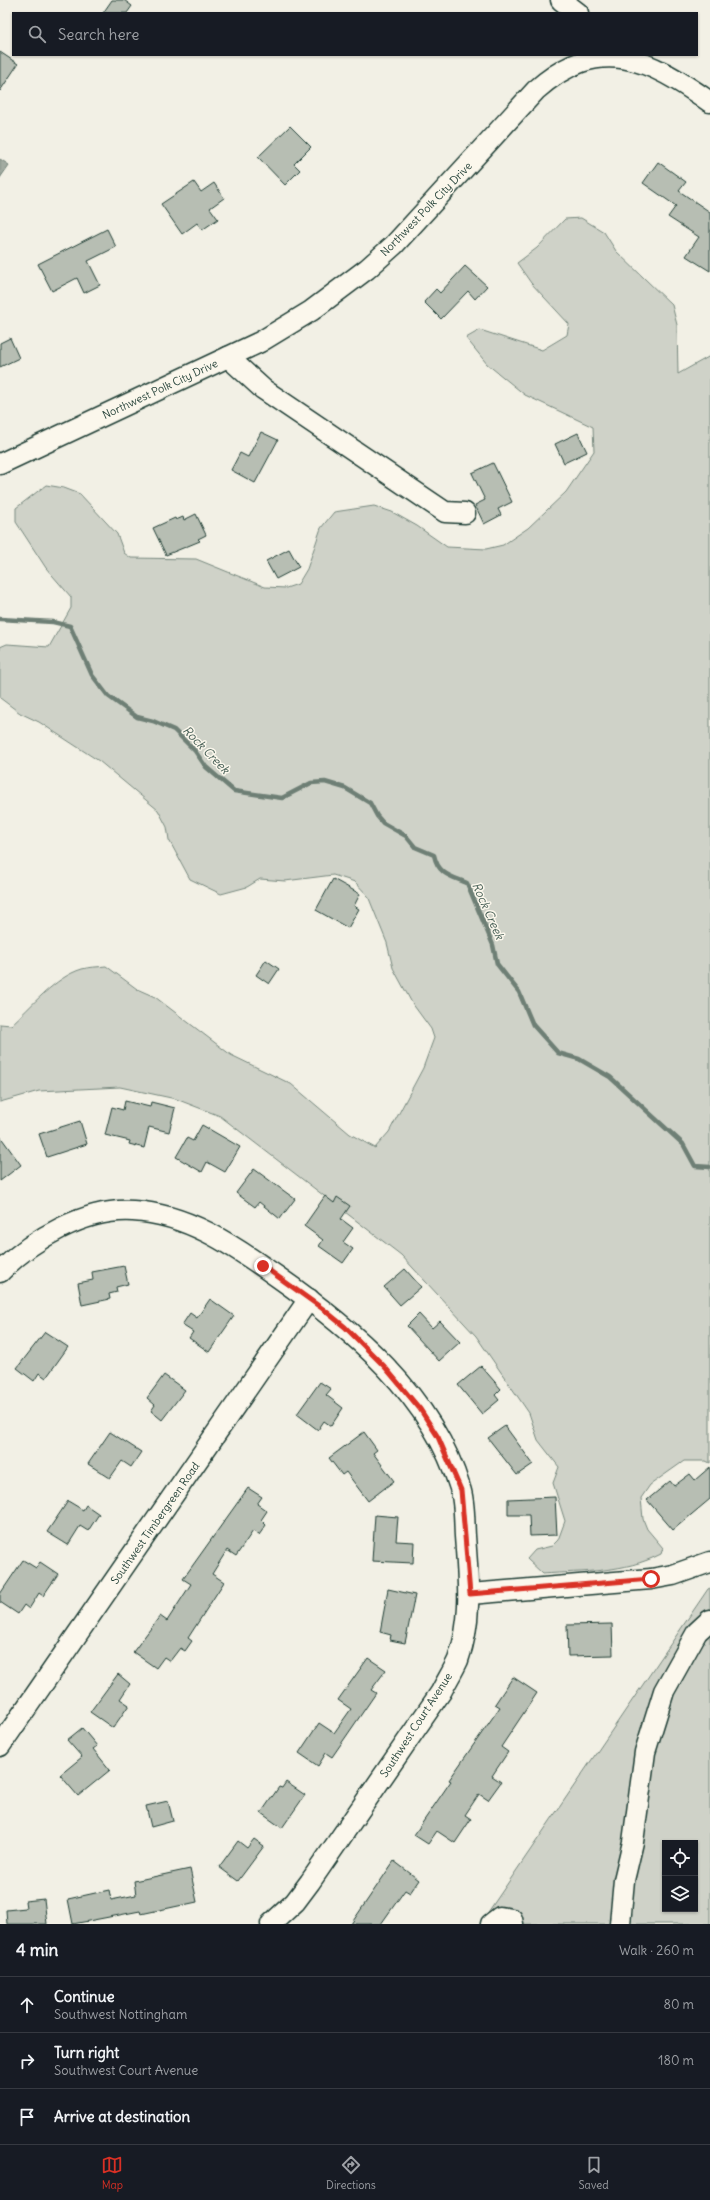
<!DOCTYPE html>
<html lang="en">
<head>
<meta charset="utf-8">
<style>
  :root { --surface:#171b24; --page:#242831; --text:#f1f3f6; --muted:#9ea1a6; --line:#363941; --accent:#d93025 }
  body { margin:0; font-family:Delius,sans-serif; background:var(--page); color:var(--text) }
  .controls { position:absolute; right:12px; bottom:12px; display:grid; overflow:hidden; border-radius:0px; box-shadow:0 1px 3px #0004 }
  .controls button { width:36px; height:36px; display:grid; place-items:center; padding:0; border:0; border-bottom:1px solid var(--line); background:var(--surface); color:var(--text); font:20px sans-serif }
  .stop { position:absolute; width:12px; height:12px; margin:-9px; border:3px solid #d93025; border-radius:50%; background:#fff }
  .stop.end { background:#d93025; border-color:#fff; box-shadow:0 1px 4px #0008 }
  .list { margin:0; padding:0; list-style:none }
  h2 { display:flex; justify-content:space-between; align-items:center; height:52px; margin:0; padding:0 16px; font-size:17px }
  h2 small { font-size:13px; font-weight:400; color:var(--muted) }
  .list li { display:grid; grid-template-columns:26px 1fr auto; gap:12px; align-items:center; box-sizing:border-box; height:56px; padding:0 16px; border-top:1px solid var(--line) }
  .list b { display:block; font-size:15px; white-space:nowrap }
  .list p { margin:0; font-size:13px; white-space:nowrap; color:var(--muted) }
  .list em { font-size:13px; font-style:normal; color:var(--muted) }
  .icon { flex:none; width:22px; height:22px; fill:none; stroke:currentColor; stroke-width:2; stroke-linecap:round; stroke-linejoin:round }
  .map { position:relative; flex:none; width:710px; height:1924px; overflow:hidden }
  .search { position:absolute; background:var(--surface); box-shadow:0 1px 3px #0004; left:12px; right:12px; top:12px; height:44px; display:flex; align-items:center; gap:10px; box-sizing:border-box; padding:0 14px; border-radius:0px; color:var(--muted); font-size:15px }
  .sheet { height:220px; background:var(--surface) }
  nav { display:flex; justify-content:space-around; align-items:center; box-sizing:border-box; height:56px; border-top:1px solid var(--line); background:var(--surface); font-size:11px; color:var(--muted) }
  nav a { display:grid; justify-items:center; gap:2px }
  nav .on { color:var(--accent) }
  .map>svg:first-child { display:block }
  .green { fill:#cfd2c8; stroke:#77887e; fill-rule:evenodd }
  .water { fill:#a2aba1; stroke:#6e7f75 }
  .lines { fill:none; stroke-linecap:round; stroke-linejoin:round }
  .stream { stroke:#6e7f75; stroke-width:4.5 }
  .building { fill:#b7beb3; stroke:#1f3d34 }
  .minor-casing { stroke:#1f3d34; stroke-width:23 }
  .minor { stroke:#fbf7ec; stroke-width:20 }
  .route { stroke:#d93025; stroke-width:5 }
  .labels { text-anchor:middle; stroke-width:3; stroke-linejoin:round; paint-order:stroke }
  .street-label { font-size:11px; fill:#1f3d34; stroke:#fbf7ec }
  .water-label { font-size:12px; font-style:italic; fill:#465e55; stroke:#fbf7ec }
</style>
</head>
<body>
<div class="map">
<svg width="710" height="1924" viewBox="0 0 710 1924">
  <rect width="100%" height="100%" fill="#f2f0e5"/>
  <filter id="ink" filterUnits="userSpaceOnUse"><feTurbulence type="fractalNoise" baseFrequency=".025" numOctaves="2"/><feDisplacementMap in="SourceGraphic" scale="8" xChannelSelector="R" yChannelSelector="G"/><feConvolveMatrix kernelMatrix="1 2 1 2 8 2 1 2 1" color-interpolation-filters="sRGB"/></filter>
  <g filter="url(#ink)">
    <!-- green -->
    <g class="green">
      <path d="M 581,218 L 604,232 L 616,251 L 672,305 L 677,325 L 678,374 L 710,356 L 710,1463 L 706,1461 L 684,1461 L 650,1485 L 641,1498 L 643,1519 L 647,1529 L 663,1548 L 661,1554 C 624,1573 584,1571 543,1574 L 527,1559 L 535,1550 L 552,1546 L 558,1540 L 565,1521 L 553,1483 L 559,1467 L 538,1440 L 529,1413 L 476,1336 L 401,1255 L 220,1116 L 176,1099 L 120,1087 L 39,1091 L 0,1102 L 0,1024 L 11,1025 C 31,1007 55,977 82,969 C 89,967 98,967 106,966 L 137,989 L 155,997 L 231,1055 L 291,1084 L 350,1134 L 375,1148 L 389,1132 L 423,1068 L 434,1038 L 431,1029 L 412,1003 L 393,968 L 387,943 L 368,896 L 355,882 L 333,875 L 285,881 L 260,879 L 247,887 L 221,894 L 190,879 L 169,840 L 167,827 L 158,810 L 99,761 L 39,722 L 20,713 L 0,698 L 0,647 L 7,644 L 49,647 L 71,608 L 71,597 L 46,568 L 16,522 L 16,508 L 46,485 L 64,488 L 80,494 L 117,534 L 124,553 L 131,558 L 196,559 L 265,587 L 286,588 L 298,584 L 307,569 L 321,528 L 334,512 L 374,506 L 392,512 L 417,526 L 447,547 L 486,549 L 503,545 L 528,528 L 566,492 L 594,451 L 593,427 L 525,395 L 487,364 L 466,338 L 480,330 L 542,350 L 567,335 L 569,324 L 531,283 L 517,263 L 537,248 L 565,219 Z"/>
      <path d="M 710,1588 L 710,1924 L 480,1924 L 708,1589 ZM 665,1843 L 695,1843 L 695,1909 L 665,1909 Z"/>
    </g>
    <!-- water -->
    <path class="water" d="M 0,159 L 9,165 L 0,178 Z"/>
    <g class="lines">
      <!-- stream -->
      <path class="stream" d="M 0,619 L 53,622 L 70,626 L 92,675 L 108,696 L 137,717 L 153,721 L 174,730 L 195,751 L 206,767 L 234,791 L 282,798 L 311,783 L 325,782 L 345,788 L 370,803 L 377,816 L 383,823 L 406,836 L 415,847 L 434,855 C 438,874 450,876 467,883 L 493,945 L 497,964 L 519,992 L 533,1025 L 558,1053 L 579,1059 L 610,1077 L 683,1144 L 695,1166 L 710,1167"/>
    </g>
    <!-- building -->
    <g class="building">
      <path d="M 112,0 L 124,0 L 132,6 L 127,13 L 103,13 Z"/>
      <path d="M 0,52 L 18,64 L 0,91 Z"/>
      <path d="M 290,126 L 311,147 L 294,164 L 300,170 L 285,185 L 258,157 Z"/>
      <path d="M 658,162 L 686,182 L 679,191 L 710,212 L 710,271 L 686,256 L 699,237 L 668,217 L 676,206 L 643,183 Z"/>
      <path d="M 194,182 L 201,192 L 214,183 L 224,198 L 210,208 L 218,219 L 202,230 L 197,223 L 182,234 L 161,204 Z"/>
      <path d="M 107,229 L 116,247 L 88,261 L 100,285 L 84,293 L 77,278 L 52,291 L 38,264 Z"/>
      <path d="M 465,266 L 487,286 L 475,299 L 468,291 L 441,319 L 424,302 L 436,289 L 440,293 Z"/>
      <path d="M 10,338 L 19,358 L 0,367 L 0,343 Z"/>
      <path d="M 261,432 L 278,440 L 255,483 L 231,470 L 240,453 L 248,457 Z"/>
      <path d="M 578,433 L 587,452 L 564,463 L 555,444 Z"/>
      <path d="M 493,463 L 512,502 L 498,509 L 501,515 L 484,524 L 475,505 L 485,500 L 472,473 Z"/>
      <path d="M 196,514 L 206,535 L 198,539 L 200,541 L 166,555 L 153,528 L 175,518 L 176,520 L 183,517 L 184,520 Z"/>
      <path d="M 289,549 L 299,567 L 276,579 L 266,561 Z"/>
      <path d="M 333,879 L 360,894 L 354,906 L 359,909 L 348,928 L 316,910 Z"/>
      <path d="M 266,960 L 279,969 L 269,984 L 256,975 Z"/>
      <path d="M 125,1101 L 150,1107 L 151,1102 L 175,1108 L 169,1132 L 149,1127 L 144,1148 L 129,1144 L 130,1141 L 105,1135 L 112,1107 L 123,1110 Z"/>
      <path d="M 80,1121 L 87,1144 L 47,1157 L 39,1134 Z"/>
      <path d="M 202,1125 L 240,1147 L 225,1172 L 207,1162 L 202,1172 L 176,1157 L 187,1138 L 193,1141 Z"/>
      <path d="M 0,1136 L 21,1165 L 0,1181 Z"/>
      <path d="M 254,1169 L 295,1199 L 280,1219 L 259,1202 L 255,1207 L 236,1193 Z"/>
      <path d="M 325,1196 L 334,1203 L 337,1197 L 350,1206 L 341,1219 L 353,1228 L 343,1242 L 353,1249 L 343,1263 L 319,1246 L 323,1240 L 304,1226 Z"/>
      <path d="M 124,1266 L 128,1284 L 116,1287 L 117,1292 L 109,1294 L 110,1299 L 82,1305 L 78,1283 L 93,1280 L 92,1272 Z"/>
      <path d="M 405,1269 L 421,1287 L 400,1305 L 384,1287 Z"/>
      <path d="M 210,1299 L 234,1316 L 209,1352 L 189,1338 L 193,1332 L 182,1325 L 190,1313 L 197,1318 Z"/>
      <path d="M 419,1314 L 432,1328 L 440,1321 L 460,1342 L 439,1361 L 407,1326 Z"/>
      <path d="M 45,1332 L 68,1347 L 46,1378 L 39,1373 L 34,1381 L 17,1368 Z"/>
      <path d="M 481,1366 L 501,1389 L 495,1395 L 499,1400 L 482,1414 L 458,1385 Z"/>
      <path d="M 164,1375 L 185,1390 L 162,1420 L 151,1411 L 155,1405 L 147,1398 Z"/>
      <path d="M 320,1382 L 331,1389 L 326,1395 L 343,1408 L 331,1426 L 324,1421 L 318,1430 L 297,1414 Z"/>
      <path d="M 505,1426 L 533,1464 L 517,1475 L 488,1438 Z"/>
      <path d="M 110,1432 L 141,1452 L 131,1467 L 122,1461 L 110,1478 L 88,1464 Z"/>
      <path d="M 364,1432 L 377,1450 L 373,1453 L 394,1481 L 368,1501 L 346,1472 L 342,1475 L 329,1458 Z"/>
      <path d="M 710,1467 L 710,1499 L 673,1530 L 647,1500 L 670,1481 L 674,1486 L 690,1474 L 695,1480 Z"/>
      <path d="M 248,1488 L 262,1497 L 257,1504 L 267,1511 L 261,1520 L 266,1525 L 259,1535 L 253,1531 L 236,1556 L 227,1550 L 212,1574 L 224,1582 L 188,1638 L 192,1641 L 185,1651 L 180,1648 L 170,1661 L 164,1657 L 156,1668 L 133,1652 L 160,1616 L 167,1621 L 191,1584 L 183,1579 Z"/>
      <path d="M 555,1497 L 557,1535 L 530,1536 L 529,1515 L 508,1515 L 508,1499 Z"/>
      <path d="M 68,1501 L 83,1510 L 86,1505 L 99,1514 L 88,1531 L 80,1526 L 68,1545 L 47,1532 Z"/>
      <path d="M 375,1515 L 398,1517 L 396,1541 L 414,1542 L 413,1563 L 372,1561 Z"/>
      <path d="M 23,1560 L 36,1568 L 40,1562 L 58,1574 L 43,1596 L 39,1593 L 29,1609 L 24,1605 L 18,1614 L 0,1602 L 0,1594 Z"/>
      <path d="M 388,1589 L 415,1595 L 405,1643 L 390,1640 L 391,1635 L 380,1632 Z"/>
      <path d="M 612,1624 L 613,1655 L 568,1656 L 567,1625 Z"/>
      <path d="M 368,1658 L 386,1670 L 371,1690 L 376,1693 L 332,1757 L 326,1753 L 318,1766 L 299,1753 L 319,1723 L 334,1733 L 351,1709 L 338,1700 Z"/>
      <path d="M 118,1674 L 130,1684 L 120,1699 L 129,1705 L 113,1728 L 90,1712 Z"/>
      <path d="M 513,1677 L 537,1693 L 501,1747 L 508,1752 L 492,1776 L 501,1782 L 488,1800 L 479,1794 L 465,1815 L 471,1819 L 455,1843 L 437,1831 L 428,1844 L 414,1835 L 451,1781 L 449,1780 L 500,1707 L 495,1704 Z"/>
      <path d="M 82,1728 L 97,1746 L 93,1749 L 110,1770 L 78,1796 L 60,1775 L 82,1757 L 67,1740 Z"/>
      <path d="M 286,1782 L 305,1795 L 282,1828 L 261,1813 L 279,1787 L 282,1788 Z"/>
      <path d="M 168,1801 L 173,1821 L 151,1827 L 146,1806 Z"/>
      <path d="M 254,1839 L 264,1846 L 238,1881 L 219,1867 L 238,1841 L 247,1848 Z"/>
      <path d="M 394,1861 L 419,1880 L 410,1893 L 405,1890 L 381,1924 L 351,1924 Z"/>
      <path d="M 190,1869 L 197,1902 L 141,1914 L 140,1911 L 73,1924 L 68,1899 L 109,1890 L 111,1900 L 136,1895 L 134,1881 Z"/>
      <path d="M 44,1899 L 47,1924 L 7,1924 L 6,1910 L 26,1908 L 25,1901 Z"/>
    </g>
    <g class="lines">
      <!-- minor casing -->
      <g class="minor-casing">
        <g id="minor">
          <path d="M 561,0 L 578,13"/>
          <path d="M 228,357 L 263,389 L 445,512 L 465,513"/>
          <path d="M 0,464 L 260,342 L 311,311 L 367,269 L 394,245 L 536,90 C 600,33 649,59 710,102"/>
          <path d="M 0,1272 C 32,1239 86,1208 133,1211 C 187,1214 231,1244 275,1275 C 351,1328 432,1395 460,1488 C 465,1502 464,1521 465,1536 C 468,1578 473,1619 458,1660 C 453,1671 446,1682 441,1692 L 310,1882 L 295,1902 L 271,1924"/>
          <path d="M 470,1594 L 651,1579 L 673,1575 L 710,1562"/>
          <path d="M 0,1746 L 309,1299"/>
          <path d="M 491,1924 L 500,1917 L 512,1919 L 513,1924"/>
          <path d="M 620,1924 L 624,1880 L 633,1842 L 645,1752 L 664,1691 L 697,1632 L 710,1620"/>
        </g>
      </g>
      <!-- minor -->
      <use href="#minor" class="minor"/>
    </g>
  </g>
  <g class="lines" filter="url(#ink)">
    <!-- route -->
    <path class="route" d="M 263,1266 L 323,1309 L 345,1327 L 384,1366 L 420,1409 L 438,1437 L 461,1490 L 470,1594 L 651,1579"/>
  </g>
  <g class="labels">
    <!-- street labels -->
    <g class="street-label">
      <text transform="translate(426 209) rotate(-46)" y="4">Northwest Polk City Drive</text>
      <text transform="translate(160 389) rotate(-25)" y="4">Northwest Polk City Drive</text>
      <text transform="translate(155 1523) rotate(-55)" y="4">Southwest Timbergreen Road</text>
      <text transform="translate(416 1725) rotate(-57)" y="4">Southwest Court Avenue</text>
    </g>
    <!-- water labels -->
    <g class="water-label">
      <text transform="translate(206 750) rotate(46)" y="4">Rock Creek</text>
      <text transform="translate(488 911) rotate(66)" y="4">Rock Creek</text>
    </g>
  </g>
</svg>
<div class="controls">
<button><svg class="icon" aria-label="locate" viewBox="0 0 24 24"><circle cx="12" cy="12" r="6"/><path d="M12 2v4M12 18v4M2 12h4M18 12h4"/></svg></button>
<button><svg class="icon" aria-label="layers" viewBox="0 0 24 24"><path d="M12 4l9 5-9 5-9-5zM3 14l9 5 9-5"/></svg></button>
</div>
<div class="stop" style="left:651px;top:1579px"></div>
<div class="stop end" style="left:263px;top:1266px"></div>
<div class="search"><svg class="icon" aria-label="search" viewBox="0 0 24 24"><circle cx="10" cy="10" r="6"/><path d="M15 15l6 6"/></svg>Search here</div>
</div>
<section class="sheet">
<h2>4 min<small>Walk · 260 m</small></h2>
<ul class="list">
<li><svg class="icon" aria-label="ahead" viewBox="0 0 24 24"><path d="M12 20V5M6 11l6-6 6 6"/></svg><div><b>Continue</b><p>Southwest Nottingham</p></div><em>80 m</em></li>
<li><svg class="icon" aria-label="right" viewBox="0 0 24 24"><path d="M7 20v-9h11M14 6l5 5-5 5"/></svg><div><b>Turn right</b><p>Southwest Court Avenue</p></div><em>180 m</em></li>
<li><svg class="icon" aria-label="arrive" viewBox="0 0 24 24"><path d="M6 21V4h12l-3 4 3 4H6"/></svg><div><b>Arrive at destination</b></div></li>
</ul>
</section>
<nav>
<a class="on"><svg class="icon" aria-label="map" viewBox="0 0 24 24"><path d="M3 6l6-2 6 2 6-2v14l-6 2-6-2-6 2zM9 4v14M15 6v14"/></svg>Map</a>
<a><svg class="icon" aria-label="directions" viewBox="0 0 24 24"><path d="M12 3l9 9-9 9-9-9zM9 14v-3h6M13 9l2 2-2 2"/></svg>Directions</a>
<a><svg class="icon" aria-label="saved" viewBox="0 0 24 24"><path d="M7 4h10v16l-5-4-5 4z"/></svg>Saved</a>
</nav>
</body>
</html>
